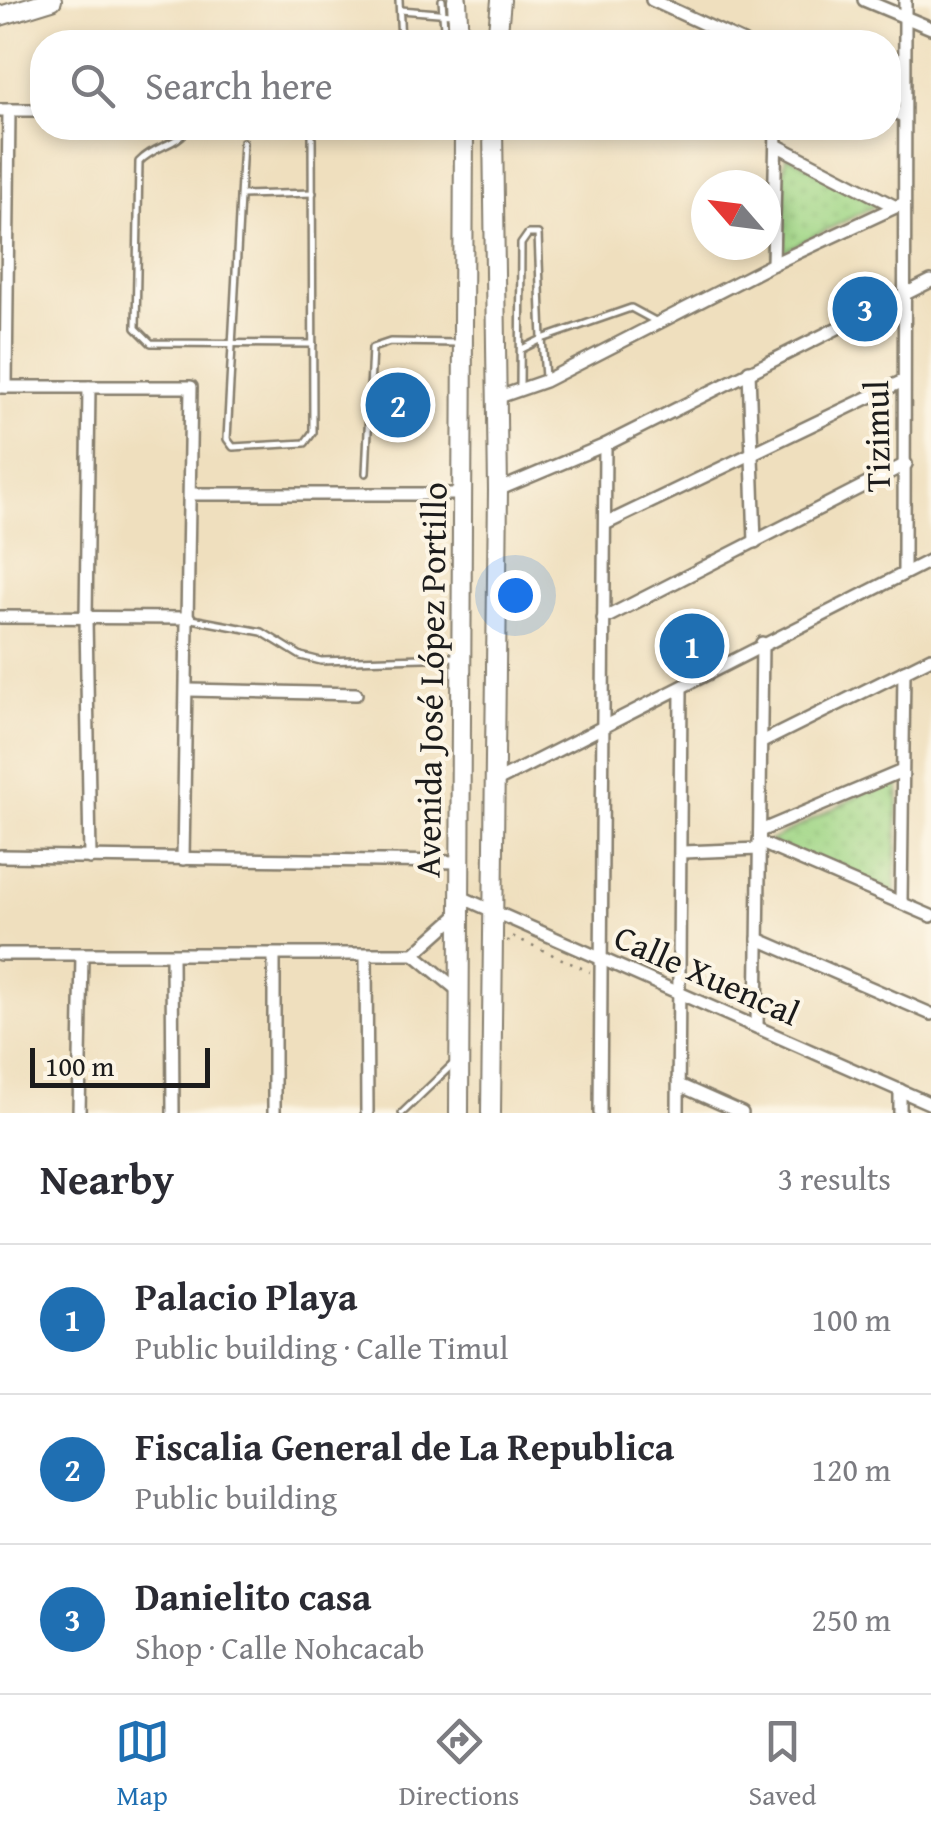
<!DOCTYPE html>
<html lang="en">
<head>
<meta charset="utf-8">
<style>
  :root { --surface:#fff; --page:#f2f2f3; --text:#2b2b33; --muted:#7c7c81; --line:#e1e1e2; --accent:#1f6fb2 }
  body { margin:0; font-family:"Gentium Book Plus",serif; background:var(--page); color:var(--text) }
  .compass { position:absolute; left:691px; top:170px; width:90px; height:90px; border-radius:50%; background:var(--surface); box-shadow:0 5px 15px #0003; rotate:298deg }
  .scale { position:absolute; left:30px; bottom:25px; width:180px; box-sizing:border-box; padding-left:10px; border:5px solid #1c1c1c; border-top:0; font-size:28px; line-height:35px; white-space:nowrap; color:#1c1c1c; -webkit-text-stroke:8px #fcf5e5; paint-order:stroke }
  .you { position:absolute; left:515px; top:595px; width:35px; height:35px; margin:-25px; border:8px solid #fff; border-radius:50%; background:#1a73e8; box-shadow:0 0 0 15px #1a73e833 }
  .badge { display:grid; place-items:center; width:65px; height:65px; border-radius:50%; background:var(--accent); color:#fff; font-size:32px; font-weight:700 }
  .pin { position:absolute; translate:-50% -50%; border:5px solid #fff; box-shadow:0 2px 10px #0006 }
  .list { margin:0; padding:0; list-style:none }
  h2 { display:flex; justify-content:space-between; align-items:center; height:130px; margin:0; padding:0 40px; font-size:42px }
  h2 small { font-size:32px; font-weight:400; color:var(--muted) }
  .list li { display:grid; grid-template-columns:65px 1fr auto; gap:30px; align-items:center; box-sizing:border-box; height:150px; padding:0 40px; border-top:2px solid var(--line) }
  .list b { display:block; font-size:38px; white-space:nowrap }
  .list p { margin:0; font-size:32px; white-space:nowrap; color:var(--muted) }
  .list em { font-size:32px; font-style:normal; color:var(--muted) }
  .icon { flex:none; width:55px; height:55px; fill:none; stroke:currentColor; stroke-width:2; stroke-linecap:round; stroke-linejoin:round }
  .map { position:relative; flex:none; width:931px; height:1113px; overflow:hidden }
  .search { position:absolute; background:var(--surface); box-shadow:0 5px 15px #0003; left:30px; right:30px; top:30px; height:110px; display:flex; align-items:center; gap:25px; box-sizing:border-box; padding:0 35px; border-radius:40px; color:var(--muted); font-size:38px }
  .sheet { height:580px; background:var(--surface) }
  nav { display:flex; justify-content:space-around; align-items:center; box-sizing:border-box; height:140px; border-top:2px solid var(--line); background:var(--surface); font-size:28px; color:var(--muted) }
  nav a { display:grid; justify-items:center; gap:5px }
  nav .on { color:var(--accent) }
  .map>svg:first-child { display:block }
  .grass { fill:url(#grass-dots); stroke:#5f7a52; stroke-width:2.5 }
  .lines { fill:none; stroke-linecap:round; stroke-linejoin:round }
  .lane-casing { stroke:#867e6d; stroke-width:10 }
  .street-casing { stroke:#867e6d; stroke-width:16 }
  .primary-casing { stroke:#867e6d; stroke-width:22 }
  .path { stroke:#867e6d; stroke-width:2.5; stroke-dasharray:2.5 8; stroke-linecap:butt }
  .lane { stroke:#fff; stroke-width:5 }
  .street { stroke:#fff; stroke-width:11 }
  .primary { stroke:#fff; stroke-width:18 }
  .labels { text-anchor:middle; stroke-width:8; stroke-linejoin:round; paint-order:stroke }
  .street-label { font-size:35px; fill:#1c1c1c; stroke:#fcf5e5 }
</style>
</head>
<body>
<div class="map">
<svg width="931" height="1113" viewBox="0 0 931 1113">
  <defs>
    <pattern id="grass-dots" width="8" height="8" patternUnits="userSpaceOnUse" patternTransform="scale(2.5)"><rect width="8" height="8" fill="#a2d788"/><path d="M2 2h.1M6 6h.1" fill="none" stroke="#8bb875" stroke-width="1.8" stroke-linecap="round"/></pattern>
  </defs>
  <rect width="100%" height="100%" fill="#fcf5e5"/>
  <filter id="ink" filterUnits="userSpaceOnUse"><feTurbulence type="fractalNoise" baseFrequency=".01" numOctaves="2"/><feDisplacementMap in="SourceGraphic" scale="20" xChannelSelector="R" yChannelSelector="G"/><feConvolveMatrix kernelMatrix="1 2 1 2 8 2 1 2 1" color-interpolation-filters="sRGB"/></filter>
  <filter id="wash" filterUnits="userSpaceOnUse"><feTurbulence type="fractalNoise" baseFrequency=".0048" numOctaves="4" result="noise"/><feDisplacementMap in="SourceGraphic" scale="40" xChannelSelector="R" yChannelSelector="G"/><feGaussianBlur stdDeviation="2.25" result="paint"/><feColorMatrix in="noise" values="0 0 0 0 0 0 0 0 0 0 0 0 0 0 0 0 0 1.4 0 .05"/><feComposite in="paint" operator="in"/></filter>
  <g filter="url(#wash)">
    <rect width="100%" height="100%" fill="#efdfbe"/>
    <!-- grass -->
    <g class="grass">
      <path d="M 786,155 L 881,203 L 774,256 Z"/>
      <path d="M 899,775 L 895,894 L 768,842 Z"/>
    </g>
  </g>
  <g filter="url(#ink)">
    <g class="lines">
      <!-- lane casing -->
      <g class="lane-casing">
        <g id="lane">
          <path d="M 399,0 L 401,42"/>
          <path d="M 442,0 L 445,42"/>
          <path d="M 400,10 L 451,14"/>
          <path d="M 188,128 C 178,145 153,146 139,162 L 136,328 L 151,343 L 313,344"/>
          <path d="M 243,142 L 227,439 L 233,447 L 305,443 L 313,432 L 312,128"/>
          <path d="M 241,195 L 313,193"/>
          <path d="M 545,377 L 542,339 L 631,308 L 657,322"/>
          <path d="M 520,390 L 521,244 L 528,234 L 538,234 L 542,339 L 522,349"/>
          <path d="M 366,473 L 372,348 L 390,342 L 458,343"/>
          <path d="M 192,619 L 262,632 L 301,656 L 321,661 L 457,657"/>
          <path d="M 402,1113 L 454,1063"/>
        </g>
      </g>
      <!-- street casing -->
      <g class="street-casing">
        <g id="street">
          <path d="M 652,0 L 743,42"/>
          <path d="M 864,0 L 931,28"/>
          <path d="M 888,109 L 903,116"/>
          <path d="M 0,110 L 42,110"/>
          <path d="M 776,145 L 894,206"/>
          <path d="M 773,264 L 776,128"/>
          <path d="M 749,371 L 755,542"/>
          <path d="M 0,387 L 191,387 L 183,859"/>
          <path d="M 6,387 L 9,110"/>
          <path d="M 89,387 L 86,618 L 90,858"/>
          <path d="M 496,398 L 545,381 L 773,264 L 902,204"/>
          <path d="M 498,490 L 605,445 L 931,281"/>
          <path d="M 190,494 L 465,494"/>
          <path d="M 605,524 L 903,381"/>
          <path d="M 904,572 L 905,0"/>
          <path d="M 0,617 L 189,618"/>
          <path d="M 603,619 L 906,464"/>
          <path d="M 189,690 L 356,694"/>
          <path d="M 762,742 L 931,658"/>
          <path d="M 495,782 L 931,560"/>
          <path d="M 760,831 L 902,771"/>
          <path d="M 759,842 L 931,916"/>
          <path d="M 683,852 L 759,849"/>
          <path d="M 0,856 L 461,862"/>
          <path d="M 461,897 L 931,1104"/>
          <path d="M 901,902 L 904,671"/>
          <path d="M 758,939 L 931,1014"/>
          <path d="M 0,954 L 414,954 L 460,913"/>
          <path d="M 414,954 L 460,992"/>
          <path d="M 172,955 L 173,1113"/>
          <path d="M 274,955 L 274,1113"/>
          <path d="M 366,955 L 367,1112"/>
          <path d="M 757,1027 L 762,643"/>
          <path d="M 679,1085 L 742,1113"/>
          <path d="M 79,1113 L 82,955"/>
          <path d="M 600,1113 L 605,445"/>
          <path d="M 678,1113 L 681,690"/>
          <path d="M 900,1113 L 900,1090"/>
        </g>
      </g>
      <!-- primary casing -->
      <g class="primary-casing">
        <g id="primary">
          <path d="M 457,0 L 459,42"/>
          <path d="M 0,16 L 52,0"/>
          <path d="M 497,42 L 501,0"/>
          <path d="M 459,1113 L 464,128"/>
          <path d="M 491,1113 L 498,490 L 493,128"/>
        </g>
      </g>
      <!-- path -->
      <path class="path" d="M 508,942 L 510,935 L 590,972"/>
      <!-- lane -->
      <use href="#lane" class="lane"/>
      <!-- street -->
      <use href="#street" class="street"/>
      <!-- primary -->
      <use href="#primary" class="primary"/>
    </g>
  </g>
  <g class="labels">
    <!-- street labels -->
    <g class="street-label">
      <text transform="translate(877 436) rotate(-91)" y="12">Tizimul</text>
      <text transform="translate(431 680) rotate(-89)" y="12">Avenida José López Portillo</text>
      <text transform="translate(707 975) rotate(24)" y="12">Calle Xuencal</text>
    </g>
  </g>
</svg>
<svg class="compass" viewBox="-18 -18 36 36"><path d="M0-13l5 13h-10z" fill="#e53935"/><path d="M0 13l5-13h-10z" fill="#7c7c81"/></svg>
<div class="scale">100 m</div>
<div class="you"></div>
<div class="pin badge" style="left:692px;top:646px">1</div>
<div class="pin badge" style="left:398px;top:405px">2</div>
<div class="pin badge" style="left:865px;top:309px">3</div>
<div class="search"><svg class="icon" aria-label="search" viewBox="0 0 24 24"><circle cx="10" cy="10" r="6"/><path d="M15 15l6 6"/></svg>Search here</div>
</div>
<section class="sheet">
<h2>Nearby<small>3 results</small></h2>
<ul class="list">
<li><span class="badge">1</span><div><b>Palacio Playa</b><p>Public building · Calle Timul</p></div><em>100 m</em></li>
<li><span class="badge">2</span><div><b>Fiscalia General de La Republica</b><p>Public building</p></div><em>120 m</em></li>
<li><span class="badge">3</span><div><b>Danielito casa</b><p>Shop · Calle Nohcacab</p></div><em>250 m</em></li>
</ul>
</section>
<nav>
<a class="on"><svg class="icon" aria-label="map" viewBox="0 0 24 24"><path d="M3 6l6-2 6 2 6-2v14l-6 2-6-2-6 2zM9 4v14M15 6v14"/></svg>Map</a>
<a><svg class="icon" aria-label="directions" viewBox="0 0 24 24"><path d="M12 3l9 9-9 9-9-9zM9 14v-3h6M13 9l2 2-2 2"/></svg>Directions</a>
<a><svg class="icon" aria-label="saved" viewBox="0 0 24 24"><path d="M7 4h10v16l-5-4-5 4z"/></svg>Saved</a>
</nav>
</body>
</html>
